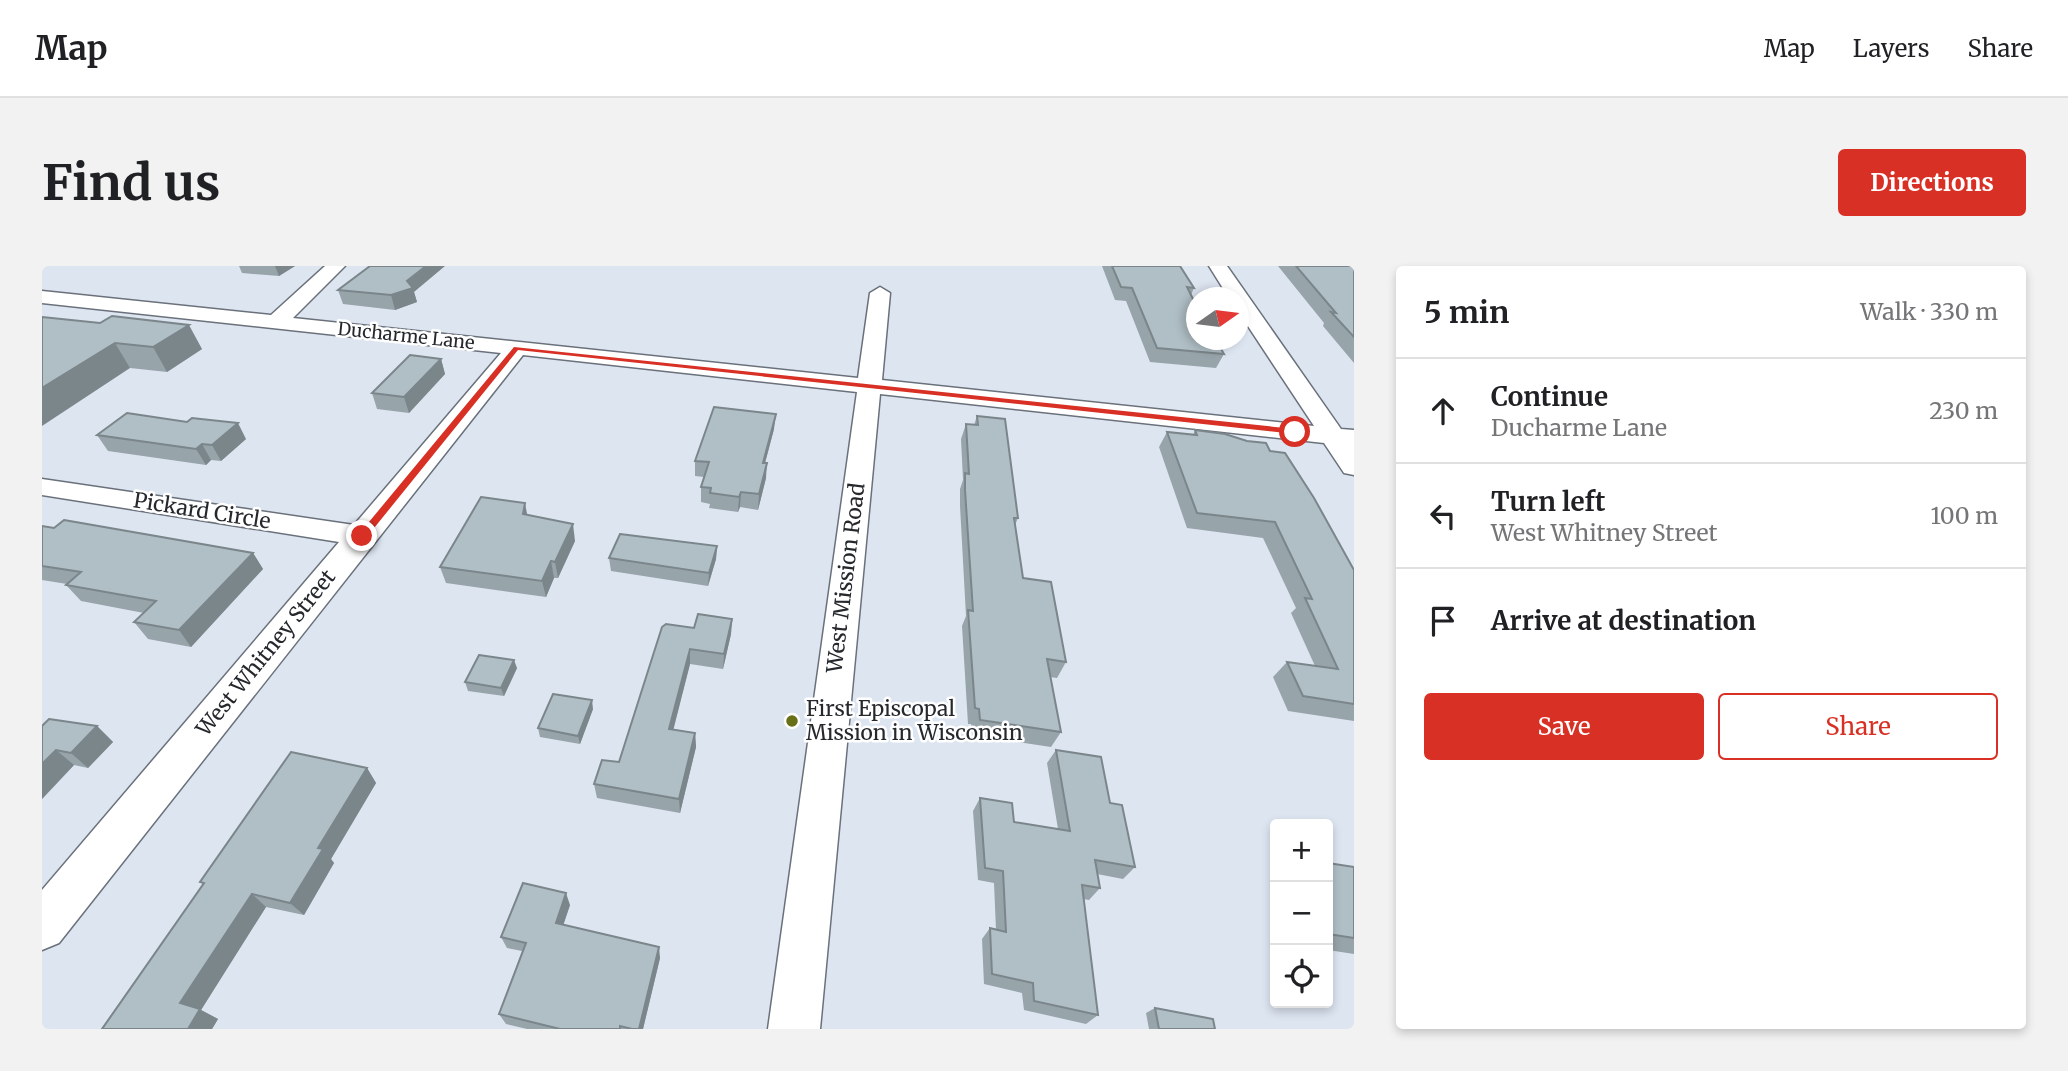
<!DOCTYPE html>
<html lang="en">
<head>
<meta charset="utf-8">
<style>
  :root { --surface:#fff; --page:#f2f2f2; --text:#202124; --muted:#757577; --line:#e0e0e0; --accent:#d93025 }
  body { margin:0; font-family:Merriweather,serif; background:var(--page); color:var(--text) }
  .controls { position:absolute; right:21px; bottom:21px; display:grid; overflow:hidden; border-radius:7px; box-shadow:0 4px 10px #0003 }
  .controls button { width:63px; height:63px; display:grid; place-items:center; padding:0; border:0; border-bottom:2px solid var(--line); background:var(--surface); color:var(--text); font:35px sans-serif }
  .compass { position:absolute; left:1144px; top:21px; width:63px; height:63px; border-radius:50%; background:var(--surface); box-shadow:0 4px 10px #0003; rotate:76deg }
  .stop { position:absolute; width:21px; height:21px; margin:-16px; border:5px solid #d93025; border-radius:50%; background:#fff }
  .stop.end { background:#d93025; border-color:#fff; box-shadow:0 2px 7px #0008 }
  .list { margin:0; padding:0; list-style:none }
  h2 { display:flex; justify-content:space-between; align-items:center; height:91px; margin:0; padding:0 28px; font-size:30px }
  h2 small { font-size:23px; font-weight:400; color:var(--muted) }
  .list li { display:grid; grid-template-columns:46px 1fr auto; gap:21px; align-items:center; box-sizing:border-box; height:105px; padding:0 28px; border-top:2px solid var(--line) }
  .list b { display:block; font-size:26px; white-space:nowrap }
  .list p { margin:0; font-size:23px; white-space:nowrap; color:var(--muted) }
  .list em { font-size:23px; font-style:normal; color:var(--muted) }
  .actions { display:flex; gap:14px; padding:21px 28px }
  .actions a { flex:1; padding:16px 0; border:2px solid var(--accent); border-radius:7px; text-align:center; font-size:24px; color:var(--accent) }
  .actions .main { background:var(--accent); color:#fff }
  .icon { flex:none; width:38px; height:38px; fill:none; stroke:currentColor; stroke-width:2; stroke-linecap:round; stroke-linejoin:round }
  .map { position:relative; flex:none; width:1312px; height:763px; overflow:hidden; border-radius:7px }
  header { display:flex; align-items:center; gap:42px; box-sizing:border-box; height:98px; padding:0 35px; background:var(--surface); border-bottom:2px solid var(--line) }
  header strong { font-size:33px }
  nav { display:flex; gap:38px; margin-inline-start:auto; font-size:24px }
  .intro { display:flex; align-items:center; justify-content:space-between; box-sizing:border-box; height:168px; padding:0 42px }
  h1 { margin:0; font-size:49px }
  .button { padding:18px 32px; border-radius:7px; background:var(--accent); color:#fff; font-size:24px; font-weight:700 }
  main { display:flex; gap:42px; padding:0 42px }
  aside { flex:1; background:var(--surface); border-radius:7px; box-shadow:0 4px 10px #0003 }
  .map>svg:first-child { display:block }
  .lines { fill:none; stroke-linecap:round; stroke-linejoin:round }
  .minor-casing { stroke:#6a717b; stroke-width:3 }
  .minor { fill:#fff; fill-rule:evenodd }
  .wall { fill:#97a4aa }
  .shaded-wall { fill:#7b868b }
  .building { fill:#b0bfc6; stroke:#7b868b; stroke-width:2 }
  .route { fill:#d93025 }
  .poi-dot { fill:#687017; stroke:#fff; stroke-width:2.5 }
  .labels { text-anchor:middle; stroke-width:5; stroke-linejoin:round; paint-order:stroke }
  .far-street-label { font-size:18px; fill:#25282c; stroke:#fff }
  .street-label { font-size:21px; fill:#25282c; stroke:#fff }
  .poi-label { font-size:21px; fill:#25282c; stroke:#fff; text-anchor:start }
</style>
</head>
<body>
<header>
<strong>Map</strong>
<nav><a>Map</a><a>Layers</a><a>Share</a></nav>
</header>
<div class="intro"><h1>Find us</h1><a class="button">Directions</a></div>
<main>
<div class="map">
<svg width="1312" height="763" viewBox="0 0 1312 763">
  <rect width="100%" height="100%" fill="#dde5f1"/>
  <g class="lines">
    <!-- minor casing -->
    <g class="minor-casing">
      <path id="minor" d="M 283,0 L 303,0 L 251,52 L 816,112 L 828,27 L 838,21 L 848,27 L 840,114 L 1272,160 L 1196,45 L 1196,32 L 1187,32 L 1167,0 L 1185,0 L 1299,163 L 1312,164 L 1312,209 L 1302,207 L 1282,177 L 838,128 L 778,763 L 726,763 L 815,126 L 481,89 L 17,677 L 0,684 L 0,624 L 297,276 L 0,229 L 0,213 L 312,259 L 459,87 L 0,37 L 0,25 L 229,49 Z"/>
    </g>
    <!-- minor -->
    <use href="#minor" class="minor"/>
  </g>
  <!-- wall -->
  <g class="wall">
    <path d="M 197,0 L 253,0 L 237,10 L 200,7 Z"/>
    <path d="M 1060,0 L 1138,0 L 1152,22 L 1149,29 L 1182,88 L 1174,102 L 1108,96 L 1084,35 L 1073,34 Z"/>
    <path d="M 1236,0 L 1312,0 L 1312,97 L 1281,60 L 1282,57 Z"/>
    <path d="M 296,24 L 372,26 L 375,36 L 353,44 L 301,38 Z"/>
    <path d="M 0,51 L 160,83 L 125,106 L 88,102 Z"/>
    <path d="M 399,93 L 403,108 L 367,147 L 335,143 L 330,127 Z"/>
    <path d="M 935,150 L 976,252 L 973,259 L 981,312 L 1024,396 L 1015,412 L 1008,411 L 1019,466 L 1009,481 L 930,469 L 929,458 L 926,458 L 920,360 L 924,350 L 918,240 L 918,223 L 921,214 L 919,173 L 924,158 L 932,159 Z"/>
    <path d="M 732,163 L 723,197 L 724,212 L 716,244 L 698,241 L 696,246 L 667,242 L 668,238 L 659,236 L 659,221 L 662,211 L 653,210 L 653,195 Z"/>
    <path d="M 1153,164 L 1228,185 L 1312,304 L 1312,455 L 1246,445 L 1231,411 L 1245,396 L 1273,400 L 1249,347 L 1254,342 L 1221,272 L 1145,262 L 1117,181 L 1125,166 L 1151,169 Z"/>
    <path d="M 55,169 L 204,173 L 179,195 L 169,194 L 164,199 L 66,185 Z"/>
    <path d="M 486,249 L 533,275 L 516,312 L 512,312 L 504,331 L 404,317 L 398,301 Z"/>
    <path d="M 0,260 L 211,287 L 221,303 L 149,381 L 106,373 L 92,356 L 102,347 L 39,335 L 24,319 L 25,318 L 0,314 Z"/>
    <path d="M 675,280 L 674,293 L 666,320 L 569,305 L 567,292 Z"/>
    <path d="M 690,353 L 689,368 L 681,403 L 648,398 L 631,463 L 653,467 L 654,481 L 638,547 L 555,532 L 552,518 L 577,496 L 652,362 Z"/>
    <path d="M 475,402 L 462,430 L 426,425 L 423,416 Z"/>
    <path d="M 551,443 L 538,478 L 498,471 L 496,462 Z"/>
    <path d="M 0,460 L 55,460 L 71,476 L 46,502 L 32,499 L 0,533 Z"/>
    <path d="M 1014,484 L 1068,537 L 1093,601 L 1081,613 L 1055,608 L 1058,622 L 1047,634 L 1041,633 L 1056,749 L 1044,758 L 982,744 L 980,727 L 942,718 L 940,673 L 948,662 L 954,664 L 952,617 L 936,614 L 931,545 L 938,532 L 972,556 L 1016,563 L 1005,497 Z"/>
    <path d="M 325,502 L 334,517 L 289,593 L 292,597 L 262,649 L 224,641 L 159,744 L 176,753 L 170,763 L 59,763 L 161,618 L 158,616 Z"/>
    <path d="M 1286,597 L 1312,601 L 1312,688 L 1286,684 Z"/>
    <path d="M 528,639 L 521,659 L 618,692 L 601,763 L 485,763 L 464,758 L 457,748 L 480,685 L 465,682 L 459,671 Z"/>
    <path d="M 1113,742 L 1173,763 L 1107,763 L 1104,747 Z"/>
  </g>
  <!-- shaded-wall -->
  <g class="shaded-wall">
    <path d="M 233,0 L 253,0 L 237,10 Z"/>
    <path d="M 384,0 L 403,0 L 372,26 L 375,36 L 353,44 L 349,29 Z"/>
    <path d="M 147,59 L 160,83 L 125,106 L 111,81 Z"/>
    <path d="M 73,77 L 88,102 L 0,160 L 0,122 Z"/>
    <path d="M 399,93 L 403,108 L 367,147 L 362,131 Z"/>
    <path d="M 734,148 L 732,163 L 719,212 L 721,197 Z"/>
    <path d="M 196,157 L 204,173 L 179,195 L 170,179 Z"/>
    <path d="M 160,178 L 169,194 L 164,199 L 154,183 Z"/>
    <path d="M 725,197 L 724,212 L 716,244 L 717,228 Z"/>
    <path d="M 699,226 L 698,241 L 696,246 L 697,231 Z"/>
    <path d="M 483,237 L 486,253 L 481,248 Z"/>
    <path d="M 531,258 L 533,275 L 516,312 L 513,296 Z"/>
    <path d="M 675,280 L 674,293 L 666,320 L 667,307 Z"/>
    <path d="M 211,287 L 221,303 L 149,381 L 137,364 Z"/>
    <path d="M 509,295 L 512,312 L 504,331 L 500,315 Z"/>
    <path d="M 690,353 L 689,368 L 681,403 L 682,388 Z"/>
    <path d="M 648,383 L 648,398 L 628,477 L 627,463 Z"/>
    <path d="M 472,394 L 475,402 L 462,430 L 459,422 Z"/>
    <path d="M 550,434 L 551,443 L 538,478 L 536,470 Z"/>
    <path d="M 55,460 L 71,476 L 46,502 L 29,487 Z"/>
    <path d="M 653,467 L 654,481 L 638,547 L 637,533 Z"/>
    <path d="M 14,484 L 32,499 L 0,533 L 0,498 Z"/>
    <path d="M 325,502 L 334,517 L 289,593 L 292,597 L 262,649 L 248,637 L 276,582 Z"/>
    <path d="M 524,627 L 528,639 L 518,669 L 514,657 Z"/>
    <path d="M 210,628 L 224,641 L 159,744 L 176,753 L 170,763 L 146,763 L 138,737 Z"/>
    <path d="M 617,681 L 618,692 L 601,763 L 597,763 Z"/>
  </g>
  <!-- building -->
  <g class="building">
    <path d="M 328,0 L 384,0 L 365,15 L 371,22 L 349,29 L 296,24 Z"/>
    <path d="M 1070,0 L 1138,0 L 1152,22 L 1145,21 L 1154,39 L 1154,74 L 1174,74 L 1182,88 L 1115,82 L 1090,22 L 1079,21 Z"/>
    <path d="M 1254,0 L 1312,0 L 1312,71 L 1289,46 L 1294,47 Z"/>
    <path d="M 70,50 L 147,59 L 111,81 L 73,77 L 0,122 L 0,51 L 58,57 Z"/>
    <path d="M 368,89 L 399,93 L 362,131 L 330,127 Z"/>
    <path d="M 672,141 L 734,148 L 721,197 L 725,197 L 717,228 L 699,226 L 697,231 L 668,227 L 669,222 L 659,221 L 667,196 L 653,195 Z"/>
    <path d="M 85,147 L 145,156 L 150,152 L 196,157 L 170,179 L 160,178 L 154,183 L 55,169 Z"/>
    <path d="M 935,150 L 963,153 L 976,252 L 972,252 L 981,312 L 1009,316 L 1024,396 L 1005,393 L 1019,466 L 938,454 L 937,443 L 933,442 L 926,344 L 931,345 L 923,224 L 923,207 L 927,208 L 924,158 L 936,159 Z"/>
    <path d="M 1153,164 L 1183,168 L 1205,175 L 1224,177 L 1228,185 L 1243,187 L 1272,232 L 1312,304 L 1312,438 L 1261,430 L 1245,396 L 1296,403 L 1263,332 L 1270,333 L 1233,256 L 1155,247 L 1125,166 L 1155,169 Z"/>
    <path d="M 439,231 L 483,237 L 481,248 L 531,258 L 513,296 L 509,295 L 500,315 L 398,301 Z"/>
    <path d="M 22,254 L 211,287 L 137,364 L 92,356 L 114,335 L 24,319 L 39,306 L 0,300 L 0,260 L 12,262 Z"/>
    <path d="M 578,268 L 675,280 L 667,307 L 567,292 Z"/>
    <path d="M 656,348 L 690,353 L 682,388 L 648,383 L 627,463 L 653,467 L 637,533 L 552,518 L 560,494 L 577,496 L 620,361 L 624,358 L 652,362 Z"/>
    <path d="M 437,389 L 472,394 L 459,422 L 423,416 Z"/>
    <path d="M 511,428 L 550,434 L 536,470 L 496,462 Z"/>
    <path d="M 7,453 L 55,460 L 29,487 L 14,484 L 0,498 L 0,460 Z"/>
    <path d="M 1014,484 L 1059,491 L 1068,537 L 1080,539 L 1093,601 L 1053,594 L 1058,622 L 1040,619 L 1056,749 L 992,735 L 991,717 L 950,708 L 948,662 L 964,666 L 961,605 L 943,602 L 938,532 L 970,537 L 972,556 L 1028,565 Z"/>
    <path d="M 249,486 L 325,502 L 276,582 L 281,583 L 248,637 L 210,628 L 138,737 L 158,743 L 146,763 L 60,763 L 162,617 L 158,616 Z"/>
    <path d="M 1286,597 L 1312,601 L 1312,672 L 1286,668 Z"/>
    <path d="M 481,617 L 524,627 L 514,657 L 617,681 L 597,763 L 590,763 L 578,760 L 578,763 L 518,763 L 457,748 L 484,677 L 459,671 Z"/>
    <path d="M 1113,742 L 1171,753 L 1173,763 L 1117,763 Z"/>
  </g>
  <!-- route -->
  <path class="route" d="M 472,81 L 1253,163 L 1258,166 L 1253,168 L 476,84 L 324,272 L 317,272 L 317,268 Z"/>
  <!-- markers -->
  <circle class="poi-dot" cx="750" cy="455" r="7"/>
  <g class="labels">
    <!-- far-street labels -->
    <g class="far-street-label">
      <text transform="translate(364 70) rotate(6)" y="6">Ducharme Lane</text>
    </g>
    <!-- street labels -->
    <g class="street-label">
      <text transform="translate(160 245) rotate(9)" y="7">Pickard Circle</text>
      <text transform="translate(804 312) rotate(-83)" y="7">West Mission Road</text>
      <text transform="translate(224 387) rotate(-51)" y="7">West Whitney Street</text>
    </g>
    <!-- poi labels -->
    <g class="poi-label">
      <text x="764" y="450">First Episcopal<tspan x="764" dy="24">Mission in Wisconsin</tspan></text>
    </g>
  </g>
</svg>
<div class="controls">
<button>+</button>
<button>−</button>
<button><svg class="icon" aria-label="locate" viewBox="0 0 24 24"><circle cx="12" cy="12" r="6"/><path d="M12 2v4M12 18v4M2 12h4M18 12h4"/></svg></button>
</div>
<svg class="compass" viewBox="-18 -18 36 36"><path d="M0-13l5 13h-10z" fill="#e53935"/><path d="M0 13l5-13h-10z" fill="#757577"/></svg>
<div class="stop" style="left:1253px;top:166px"></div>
<div class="stop end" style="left:320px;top:270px"></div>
</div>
<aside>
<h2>5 min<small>Walk · 330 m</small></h2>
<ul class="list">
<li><svg class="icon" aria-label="ahead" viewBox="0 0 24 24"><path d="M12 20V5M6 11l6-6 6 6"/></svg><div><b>Continue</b><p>Ducharme Lane</p></div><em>230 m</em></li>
<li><svg class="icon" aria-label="left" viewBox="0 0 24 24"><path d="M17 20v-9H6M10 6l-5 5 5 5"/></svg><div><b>Turn left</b><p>West Whitney Street</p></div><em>100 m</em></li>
<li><svg class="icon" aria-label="arrive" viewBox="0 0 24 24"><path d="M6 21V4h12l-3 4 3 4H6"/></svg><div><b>Arrive at destination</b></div></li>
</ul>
<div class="actions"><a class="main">Save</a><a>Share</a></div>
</aside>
</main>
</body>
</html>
